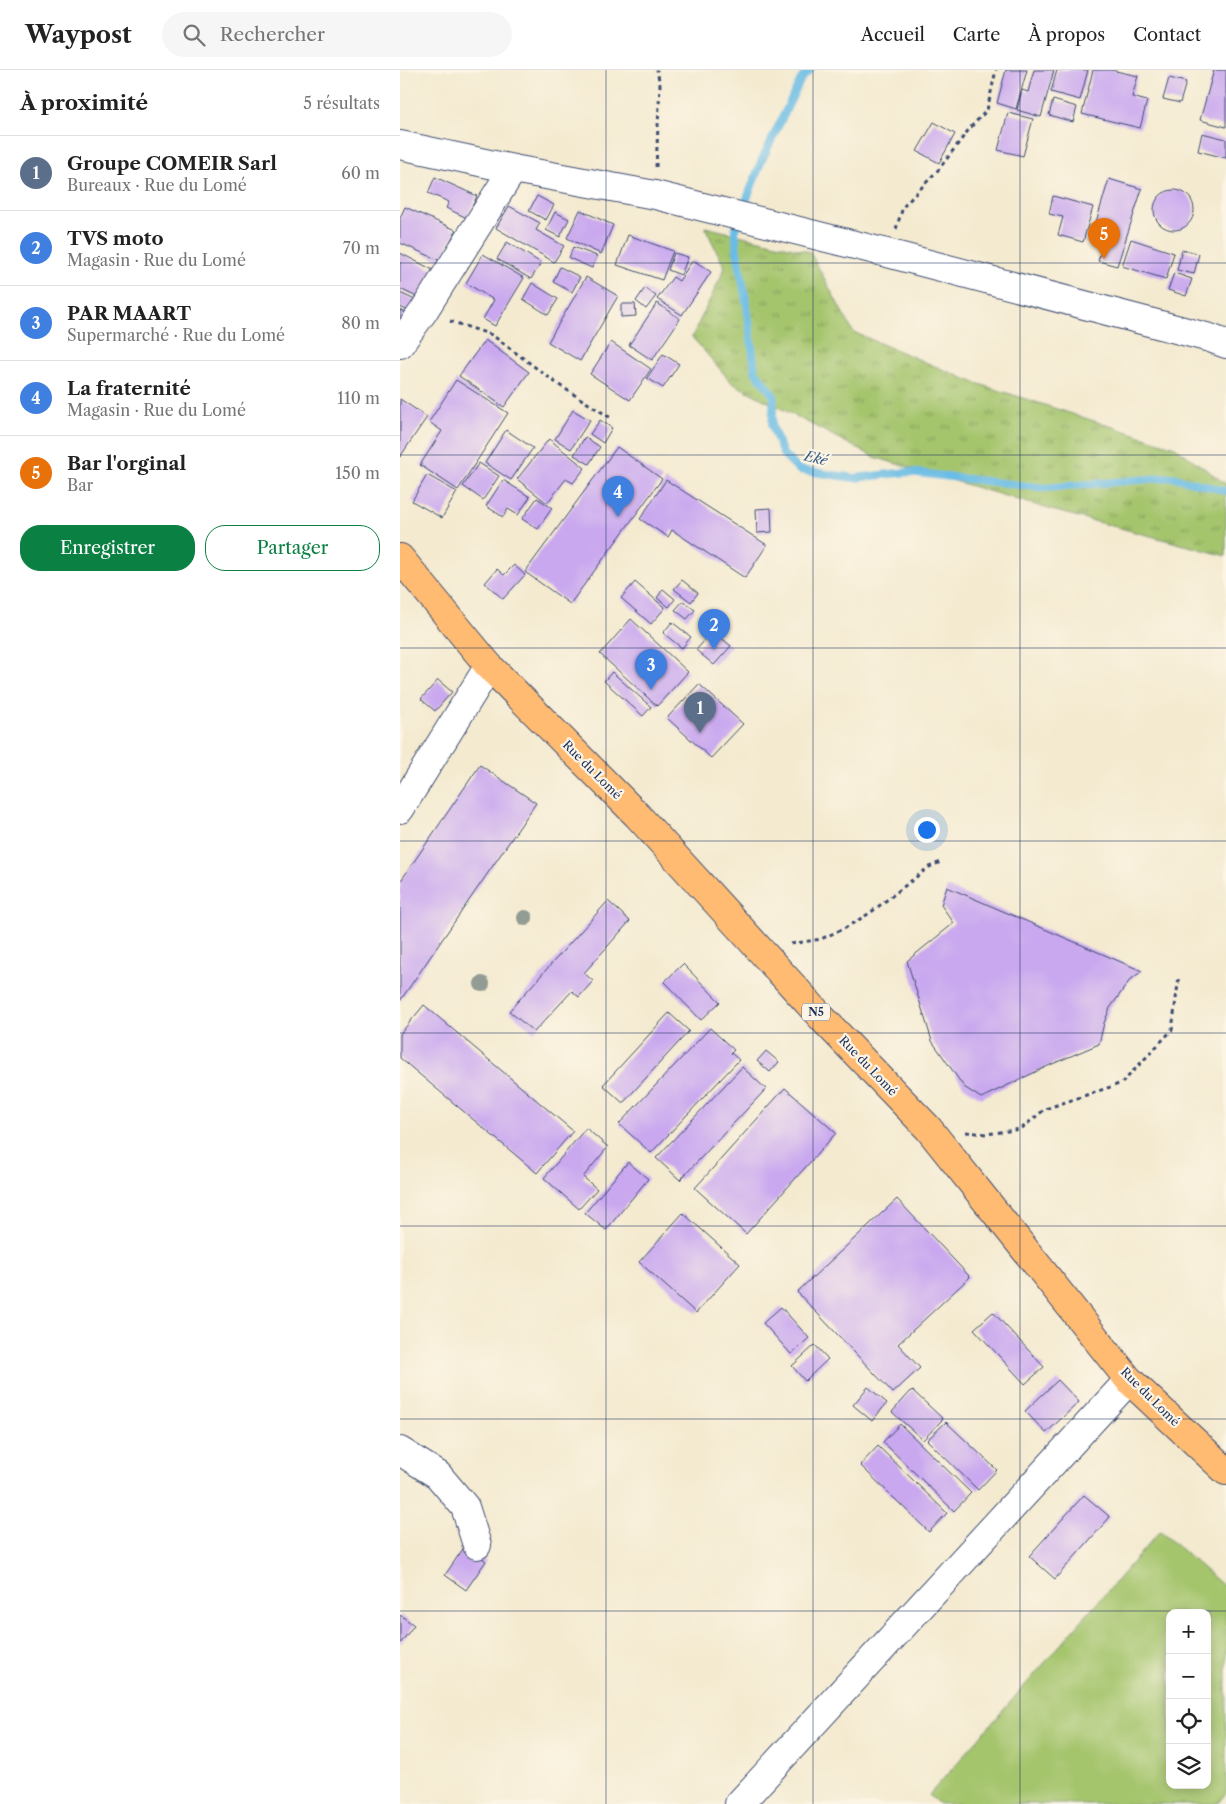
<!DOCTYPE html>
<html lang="fr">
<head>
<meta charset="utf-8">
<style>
  :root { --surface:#fff; --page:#f6f6f6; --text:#222; --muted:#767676; --line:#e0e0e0; --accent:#0b8043 }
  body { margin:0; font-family:"Libre Caslon Text",serif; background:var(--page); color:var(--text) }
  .controls { position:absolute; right:15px; bottom:15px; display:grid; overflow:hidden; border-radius:10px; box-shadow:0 2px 12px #0003 }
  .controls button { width:45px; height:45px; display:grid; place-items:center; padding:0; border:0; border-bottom:1px solid var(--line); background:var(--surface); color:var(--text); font:25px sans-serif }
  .you { position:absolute; left:526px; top:759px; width:18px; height:18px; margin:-12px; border:4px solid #fff; border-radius:50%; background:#1a73e8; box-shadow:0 0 0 8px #1a73e833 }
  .badge { display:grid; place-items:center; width:32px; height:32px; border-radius:50%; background:var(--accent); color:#fff; font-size:16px; font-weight:700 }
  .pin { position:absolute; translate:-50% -41px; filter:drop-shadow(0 1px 2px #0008) }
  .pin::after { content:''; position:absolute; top:26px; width:18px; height:15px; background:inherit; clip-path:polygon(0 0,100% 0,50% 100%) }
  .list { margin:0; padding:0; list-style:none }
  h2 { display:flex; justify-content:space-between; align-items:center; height:65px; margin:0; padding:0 20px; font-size:21px }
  h2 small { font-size:16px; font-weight:400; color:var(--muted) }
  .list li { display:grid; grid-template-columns:32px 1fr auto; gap:15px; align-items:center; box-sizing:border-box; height:75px; padding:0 20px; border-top:1px solid var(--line) }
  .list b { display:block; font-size:19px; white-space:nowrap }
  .list p { margin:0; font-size:16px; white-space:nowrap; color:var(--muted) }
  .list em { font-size:16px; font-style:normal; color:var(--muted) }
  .actions { display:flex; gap:10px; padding:15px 20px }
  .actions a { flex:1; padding:11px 0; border:1px solid var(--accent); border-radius:20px; text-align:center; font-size:18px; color:var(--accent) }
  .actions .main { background:var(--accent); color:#fff }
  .icon { flex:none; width:28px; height:28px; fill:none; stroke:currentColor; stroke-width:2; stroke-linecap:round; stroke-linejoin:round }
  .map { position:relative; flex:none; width:826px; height:1734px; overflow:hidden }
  header { display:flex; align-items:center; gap:30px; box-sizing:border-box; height:70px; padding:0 25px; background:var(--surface); border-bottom:1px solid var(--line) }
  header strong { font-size:24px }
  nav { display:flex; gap:28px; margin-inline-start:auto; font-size:18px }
  .search { width:350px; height:45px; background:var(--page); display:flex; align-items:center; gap:12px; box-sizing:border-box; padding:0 18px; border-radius:28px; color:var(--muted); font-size:19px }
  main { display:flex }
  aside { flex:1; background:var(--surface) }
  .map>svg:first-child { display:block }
  .grass { fill:url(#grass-tufts); stroke:#607a66 }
  .park { fill:#a5c56d; stroke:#607a66; fill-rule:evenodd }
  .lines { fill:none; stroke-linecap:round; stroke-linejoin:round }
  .stream { stroke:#69bce5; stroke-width:8 }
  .building { fill:#c9a8ef }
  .street-casing { stroke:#3c4b6f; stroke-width:30 }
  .primary-casing { stroke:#3c4b6f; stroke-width:30 }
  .path { stroke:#3c4b6f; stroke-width:3; stroke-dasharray:4 4; stroke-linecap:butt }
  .street { stroke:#fff; stroke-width:28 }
  .primary { stroke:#ffbb71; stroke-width:28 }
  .tree { fill:#939c94 }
  .grid { fill:none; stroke:#1b2f5e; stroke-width:1; stroke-opacity:0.55 }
  .labels { text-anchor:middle; stroke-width:4.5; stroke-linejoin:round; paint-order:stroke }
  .shield { fill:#fcf5e5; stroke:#5e6a86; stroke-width:1 }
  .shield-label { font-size:11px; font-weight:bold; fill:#1b2f5e }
  .street-label { font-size:12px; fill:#1b2f5e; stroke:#fcf5e5 }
  .water-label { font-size:14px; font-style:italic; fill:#325986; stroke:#fcf5e5 }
</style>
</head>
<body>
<header>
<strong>Waypost</strong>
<div class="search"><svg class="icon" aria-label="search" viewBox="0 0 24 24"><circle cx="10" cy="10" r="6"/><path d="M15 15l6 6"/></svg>Rechercher</div>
<nav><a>Accueil</a><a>Carte</a><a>À propos</a><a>Contact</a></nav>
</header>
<main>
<aside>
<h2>À proximité<small>5 résultats</small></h2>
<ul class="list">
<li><span class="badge" style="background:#5c6f8a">1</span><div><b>Groupe COMEIR Sarl</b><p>Bureaux · Rue du Lomé</p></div><em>60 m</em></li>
<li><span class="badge" style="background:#3f7fe0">2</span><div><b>TVS moto</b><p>Magasin · Rue du Lomé</p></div><em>70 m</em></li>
<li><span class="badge" style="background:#3f7fe0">3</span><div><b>PAR MAART</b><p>Supermarché · Rue du Lomé</p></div><em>80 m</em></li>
<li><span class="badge" style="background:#3f7fe0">4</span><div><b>La fraternité</b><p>Magasin · Rue du Lomé</p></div><em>110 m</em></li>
<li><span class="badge" style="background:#e8710a">5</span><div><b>Bar l'orginal</b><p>Bar</p></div><em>150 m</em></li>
</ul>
<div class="actions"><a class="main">Enregistrer</a><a>Partager</a></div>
</aside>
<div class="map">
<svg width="826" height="1734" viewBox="0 0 826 1734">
  <defs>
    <pattern id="grass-tufts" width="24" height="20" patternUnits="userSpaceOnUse" patternTransform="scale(1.25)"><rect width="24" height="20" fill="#a5c56d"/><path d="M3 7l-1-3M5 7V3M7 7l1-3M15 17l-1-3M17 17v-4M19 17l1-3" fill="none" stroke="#86a05d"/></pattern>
  </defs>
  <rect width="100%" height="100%" fill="#fcf5e5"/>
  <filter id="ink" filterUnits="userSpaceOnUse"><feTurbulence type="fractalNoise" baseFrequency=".02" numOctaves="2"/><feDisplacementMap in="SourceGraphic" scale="10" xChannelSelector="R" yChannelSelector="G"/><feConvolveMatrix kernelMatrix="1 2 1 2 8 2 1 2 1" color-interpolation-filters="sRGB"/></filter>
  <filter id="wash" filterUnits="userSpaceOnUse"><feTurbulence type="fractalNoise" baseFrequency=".0096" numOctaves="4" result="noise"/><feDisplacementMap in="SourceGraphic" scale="20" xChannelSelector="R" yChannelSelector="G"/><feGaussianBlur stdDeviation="1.12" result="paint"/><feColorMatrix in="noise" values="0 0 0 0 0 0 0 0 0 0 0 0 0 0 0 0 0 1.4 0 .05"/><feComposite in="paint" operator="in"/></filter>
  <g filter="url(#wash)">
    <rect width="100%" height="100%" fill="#f4ead0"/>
    <!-- grass -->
    <path class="grass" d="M 305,157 L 410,182 L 453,262 L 573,312 L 775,377 L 826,414 L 826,486 L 652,440 L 474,387 L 332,313 L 292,267 L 325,198 Z"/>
    <!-- park -->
    <path class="park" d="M 760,1461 L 826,1518 L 826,1723 L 817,1734 L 539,1734 L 529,1725 ZM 770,1543 L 807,1543 L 807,1715 L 770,1715 Z"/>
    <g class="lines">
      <!-- stream -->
      <path class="stream" d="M 410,0 L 401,9 L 361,92 L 335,160 L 337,181 L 347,236 L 355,301 L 374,326 L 372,356 L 383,384 L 399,400 L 454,408 L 509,402 L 645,418 L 773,407 L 826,421"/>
    </g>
    <g id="blocks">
      <!-- building -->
      <g class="building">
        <path d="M 606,0 L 627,0 L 616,39 L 597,33 Z"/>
        <path d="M 634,0 L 654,0 L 641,47 L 617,40 L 622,20 L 628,22 Z"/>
        <path d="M 657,0 L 688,0 L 680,30 L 651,22 Z"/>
        <path d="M 693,0 L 711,0 L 738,6 L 732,27 L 747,31 L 740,58 L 682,44 Z"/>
        <path d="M 814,0 L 826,0 L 826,57 L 800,50 Z"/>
        <path d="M 769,8 L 786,12 L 780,33 L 763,29 Z"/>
        <path d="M 653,30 L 677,37 L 673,52 L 649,45 Z"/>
        <path d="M 608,43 L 633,49 L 623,86 L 598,80 Z"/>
        <path d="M 534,52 L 555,64 L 539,93 L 517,81 Z"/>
        <path d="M 802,63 L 826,69 L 826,88 L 798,81 Z"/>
        <path d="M 35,107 L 77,126 L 67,148 L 46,138 L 49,132 L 28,123 Z"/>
        <path d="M 709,109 L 742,119 L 717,196 L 698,191 L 707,163 L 694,159 Z"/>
        <circle cx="774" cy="140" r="20"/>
        <path d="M 137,126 L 154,135 L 146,150 L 129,141 Z"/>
        <path d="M 653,126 L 693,137 L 683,172 L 658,165 L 663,147 L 649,144 Z"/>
        <path d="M 109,136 L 140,153 L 136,160 L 164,176 L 154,192 L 96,158 Z"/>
        <path d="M 5,137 L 56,160 L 41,191 L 0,173 L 0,148 Z"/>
        <path d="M 180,140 L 213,155 L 201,184 L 167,168 Z"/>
        <path d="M 155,142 L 169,149 L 160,167 L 146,160 Z"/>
        <path d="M 228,165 L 273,181 L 262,210 L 217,195 Z"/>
        <path d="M 731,169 L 774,183 L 766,209 L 722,196 Z"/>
        <path d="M 107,172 L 141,193 L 131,209 L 97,189 Z"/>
        <path d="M 173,177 L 197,186 L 192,198 L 169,188 Z"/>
        <path d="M 782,180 L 799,184 L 794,204 L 777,200 Z"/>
        <path d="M 0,183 L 33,200 L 19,228 L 0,219 Z"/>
        <path d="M 274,183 L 288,187 L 281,205 L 268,200 Z"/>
        <path d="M 83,184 L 124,208 L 95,256 L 83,249 L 94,230 L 66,213 Z"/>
        <path d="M 293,190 L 311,202 L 282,245 L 257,229 L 273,207 L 279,211 Z"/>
        <path d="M 160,197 L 180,207 L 172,222 L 153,212 Z"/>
        <path d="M 774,203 L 792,209 L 786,226 L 768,220 Z"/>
        <path d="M 186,207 L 218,226 L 180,291 L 148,272 Z"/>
        <path d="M 132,213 L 158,229 L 148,245 L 123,229 Z"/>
        <path d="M 245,218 L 256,226 L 246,239 L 236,231 Z"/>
        <path d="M 0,223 L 15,230 L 9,241 L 0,237 Z"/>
        <path d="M 257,233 L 280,249 L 252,290 L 229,275 Z"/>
        <path d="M 221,234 L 235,234 L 236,246 L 221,247 Z"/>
        <path d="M 0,240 L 8,244 L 0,258 Z"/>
        <path d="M 85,270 L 129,302 L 104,337 L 59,306 Z"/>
        <path d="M 211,272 L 251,299 L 230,330 L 190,304 Z"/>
        <path d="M 263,284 L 279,294 L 263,318 L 247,308 Z"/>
        <path d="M 56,310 L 108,343 L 58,420 L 20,395 L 42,361 L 29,352 Z"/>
        <path d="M 0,329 L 27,347 L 0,387 Z"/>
        <path d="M 173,340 L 190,350 L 171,379 L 155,369 Z"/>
        <path d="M 200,350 L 212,358 L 203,373 L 190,364 Z"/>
        <path d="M 106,360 L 133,378 L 111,410 L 85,393 Z"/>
        <path d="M 185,367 L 200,377 L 189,394 L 174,385 Z"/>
        <path d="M 149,369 L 185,398 L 173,413 L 166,409 L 147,433 L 117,409 Z"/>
        <path d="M 217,377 L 262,409 L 170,534 L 125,502 Z"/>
        <path d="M 79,393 L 99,406 L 83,430 L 63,416 Z"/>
        <path d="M 27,405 L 57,422 L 42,448 L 12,431 Z"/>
        <path d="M 103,410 L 130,427 L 118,445 L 108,439 L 103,447 L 86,436 Z"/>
        <path d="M 266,410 L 367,475 L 345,508 L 272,460 L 268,467 L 240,449 Z"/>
        <path d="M 137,428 L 152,438 L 138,459 L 122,449 Z"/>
        <path d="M 371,438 L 372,462 L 357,463 L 356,439 Z"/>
        <path d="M 114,495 L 125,505 L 103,529 L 85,513 L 97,499 L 104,505 Z"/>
        <path d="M 282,510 L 298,523 L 291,532 L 274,519 Z"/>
        <path d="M 235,512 L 265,538 L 251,554 L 221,528 Z"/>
        <path d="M 263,519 L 275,529 L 269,537 L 257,528 Z"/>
        <path d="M 283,531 L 295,540 L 287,549 L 275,540 Z"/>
        <path d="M 231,549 L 288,602 L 257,636 L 200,584 Z"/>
        <path d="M 272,552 L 291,567 L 282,578 L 263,563 Z"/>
        <path d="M 313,561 L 331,576 L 314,595 L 296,580 Z"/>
        <path d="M 212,602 L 251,637 L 243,646 L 204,611 Z"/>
        <path d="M 38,610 L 52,622 L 35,641 L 21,629 Z"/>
        <path d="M 299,614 L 343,654 L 311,688 L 267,648 Z"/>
        <path d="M 80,695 L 136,733 L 0,931 L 0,812 Z"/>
        <path d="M 547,817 L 742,901 L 730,910 L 710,938 L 704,953 L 699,974 L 650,995 L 581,1028 L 564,1017 L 532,971 L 507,891 L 554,853 L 541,835 Z"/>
        <path d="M 208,831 L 230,851 L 184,903 L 193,911 L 179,927 L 172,921 L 134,962 L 109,941 Z"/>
        <path d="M 283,894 L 320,932 L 301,950 L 264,912 Z"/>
        <path d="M 24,935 L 173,1061 L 137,1103 L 0,988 L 0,964 Z"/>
        <path d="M 269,943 L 289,961 L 223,1033 L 203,1015 Z"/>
        <path d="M 310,958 L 334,980 L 331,983 L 339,990 L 251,1083 L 219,1054 Z"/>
        <path d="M 366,981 L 379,992 L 370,1002 L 357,991 Z"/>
        <path d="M 342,997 L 366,1019 L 280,1110 L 256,1088 Z"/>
        <path d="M 385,1018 L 436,1063 L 346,1164 L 295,1118 Z"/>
        <path d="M 186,1058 L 208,1077 L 183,1107 L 197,1119 L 179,1139 L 144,1108 Z"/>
        <path d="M 228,1092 L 248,1109 L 206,1160 L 185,1143 Z"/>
        <path d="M 497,1129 L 570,1207 L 498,1274 L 520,1298 L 493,1323 L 397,1222 Z"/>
        <path d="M 283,1143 L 340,1194 L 296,1243 L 239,1192 Z"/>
        <path d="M 381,1237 L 409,1268 L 391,1284 L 363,1253 Z"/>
        <path d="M 593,1242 L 644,1297 L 625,1314 L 574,1259 Z"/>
        <path d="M 415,1275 L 428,1289 L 405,1311 L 392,1296 Z"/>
        <path d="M 658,1310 L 679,1332 L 646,1363 L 625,1341 Z"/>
        <path d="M 468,1317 L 487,1333 L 472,1351 L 453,1335 Z"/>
        <path d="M 512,1320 L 543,1349 L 523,1370 L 492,1342 Z"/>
        <path d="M 546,1352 L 597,1400 L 578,1420 L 527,1370 Z"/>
        <path d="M 500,1354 L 571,1423 L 554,1441 L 483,1372 Z"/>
        <path d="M 478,1376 L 547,1443 L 529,1462 L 460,1395 Z"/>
        <path d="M 684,1425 L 710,1447 L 655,1509 L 629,1486 Z"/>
        <path d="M 65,1476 L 86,1491 L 66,1520 L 45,1505 Z"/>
        <path d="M 0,1545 L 14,1555 L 0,1574 Z"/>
      </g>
    </g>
  </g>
  <g filter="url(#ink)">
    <use href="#blocks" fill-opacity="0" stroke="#3c4b6f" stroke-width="1"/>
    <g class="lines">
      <!-- street casing -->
      <g class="street-casing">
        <g id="street">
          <path d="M 0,75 L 113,99 L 255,125 L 487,183 L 810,268 L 826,274"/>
          <path d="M 0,274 L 23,242 L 113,99"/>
          <path d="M 0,739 L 89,596"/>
          <path d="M 0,1381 L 38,1405 L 65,1437 L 77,1475"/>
          <path d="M 339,1734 L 729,1310"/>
        </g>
      </g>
      <!-- primary casing -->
      <g class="primary-casing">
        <path id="primary" d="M 0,488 L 89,596 L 238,746 L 423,949 L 528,1058 L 729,1310 L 826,1401"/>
      </g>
      <!-- path -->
      <g class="path">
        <path d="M 256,97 L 260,15 L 257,0"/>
        <path d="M 496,159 L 503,137 L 539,99 L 570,58 L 587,40 L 596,0"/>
        <path d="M 50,251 L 92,265 L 159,315 L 211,348"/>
        <path d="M 391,874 L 421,869 L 445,858 L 470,843 L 529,797 L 541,792"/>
        <path d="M 566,1062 L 587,1064 L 621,1059 L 645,1039 L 722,1013 L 772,960 L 779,906"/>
      </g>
      <!-- street -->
      <use href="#street" class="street"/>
      <!-- primary -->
      <use href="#primary" class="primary"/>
    </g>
    <!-- trees -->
    <g class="tree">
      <circle cx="125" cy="848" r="8"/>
      <circle cx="82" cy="914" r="8"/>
    </g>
  </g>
  <!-- grid -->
  <path class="grid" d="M 206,0 L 206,1734M 413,0 L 413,1734M 620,0 L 620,1734M 0,193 L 826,193M 0,385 L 826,385M 0,578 L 826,578M 0,771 L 826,771M 0,963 L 826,963M 0,1156 L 826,1156M 0,1349 L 826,1349M 0,1541 L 826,1541"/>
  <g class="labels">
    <!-- shield labels -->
    <rect class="shield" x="402" y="933.5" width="28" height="17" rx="4"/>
    <g class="shield-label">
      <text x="416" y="946">N5</text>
    </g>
    <!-- street labels -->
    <g class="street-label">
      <text transform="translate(192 700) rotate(45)" y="4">Rue du Lomé</text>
      <text transform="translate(468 996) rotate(46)" y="4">Rue du Lomé</text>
      <text transform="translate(750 1327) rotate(45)" y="4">Rue du Lomé</text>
    </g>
    <!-- water labels -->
    <g class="water-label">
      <text transform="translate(416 388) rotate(13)" y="5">Eké</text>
    </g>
  </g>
</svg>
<div class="controls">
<button>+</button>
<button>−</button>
<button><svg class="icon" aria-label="locate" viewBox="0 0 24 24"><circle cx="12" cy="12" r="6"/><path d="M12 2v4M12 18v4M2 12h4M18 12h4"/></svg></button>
<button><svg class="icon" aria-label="layers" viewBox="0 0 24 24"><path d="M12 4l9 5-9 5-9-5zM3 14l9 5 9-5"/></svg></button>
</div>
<div class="you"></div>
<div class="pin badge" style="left:300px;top:663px;background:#5c6f8a">1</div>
<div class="pin badge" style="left:314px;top:580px;background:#3f7fe0">2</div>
<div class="pin badge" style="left:251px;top:620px;background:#3f7fe0">3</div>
<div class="pin badge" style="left:218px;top:447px;background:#3f7fe0">4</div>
<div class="pin badge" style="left:704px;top:189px;background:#e8710a">5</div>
</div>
</main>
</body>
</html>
